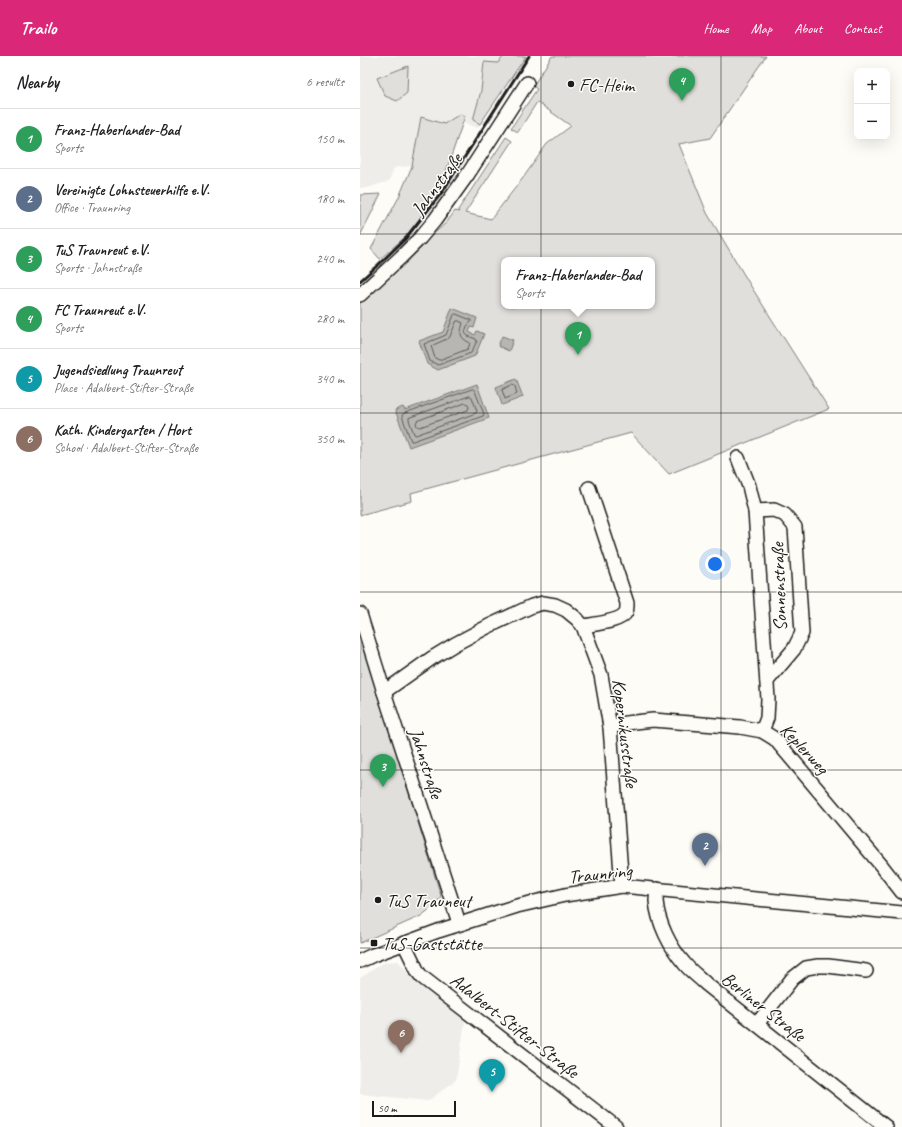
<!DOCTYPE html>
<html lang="en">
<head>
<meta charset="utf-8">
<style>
  :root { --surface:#fff; --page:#f6f6f6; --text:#202124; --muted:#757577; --line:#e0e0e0; --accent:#db2777 }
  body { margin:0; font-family:Caveat,sans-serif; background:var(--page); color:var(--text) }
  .controls { position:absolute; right:12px; top:12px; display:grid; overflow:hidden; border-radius:8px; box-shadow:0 4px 16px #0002 }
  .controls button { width:36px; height:36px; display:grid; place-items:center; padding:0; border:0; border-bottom:1px solid var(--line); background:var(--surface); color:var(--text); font:20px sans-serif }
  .scale { position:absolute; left:12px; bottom:10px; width:84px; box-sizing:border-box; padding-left:4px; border:2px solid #1c1c1c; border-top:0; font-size:11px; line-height:14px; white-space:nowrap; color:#1c1c1c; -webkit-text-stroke:3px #fdfcf7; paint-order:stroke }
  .you { position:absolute; left:355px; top:508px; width:14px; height:14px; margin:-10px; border:3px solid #fff; border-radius:50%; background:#1a73e8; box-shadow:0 0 0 6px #1a73e833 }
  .badge { display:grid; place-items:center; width:26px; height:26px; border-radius:50%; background:var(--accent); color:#fff; font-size:13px; font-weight:700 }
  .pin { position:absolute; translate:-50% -33px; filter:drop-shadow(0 1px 2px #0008) }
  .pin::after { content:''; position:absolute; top:21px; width:14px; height:12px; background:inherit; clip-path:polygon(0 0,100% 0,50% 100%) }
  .popup { position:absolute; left:141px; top:201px; width:154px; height:52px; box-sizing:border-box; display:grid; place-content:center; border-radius:8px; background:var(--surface); filter:drop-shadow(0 1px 3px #0005); font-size:13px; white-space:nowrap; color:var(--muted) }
  .popup b { font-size:15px; color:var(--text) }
  .popup::after { content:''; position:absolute; left:50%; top:100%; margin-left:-8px; border:8px solid transparent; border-top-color:var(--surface) }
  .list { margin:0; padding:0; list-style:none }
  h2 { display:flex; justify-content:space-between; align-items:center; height:52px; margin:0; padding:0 16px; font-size:17px }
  h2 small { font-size:13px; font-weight:400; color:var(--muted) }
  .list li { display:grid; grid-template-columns:26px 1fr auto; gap:12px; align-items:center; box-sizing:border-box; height:60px; padding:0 16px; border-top:1px solid var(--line) }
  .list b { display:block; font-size:15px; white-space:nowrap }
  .list p { margin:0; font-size:13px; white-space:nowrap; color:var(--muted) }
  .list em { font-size:13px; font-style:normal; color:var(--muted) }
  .map { position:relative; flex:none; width:542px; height:1071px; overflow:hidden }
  header { display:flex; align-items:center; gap:24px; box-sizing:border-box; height:56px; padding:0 20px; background:var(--accent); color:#fff }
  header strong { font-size:19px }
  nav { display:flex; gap:22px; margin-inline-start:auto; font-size:14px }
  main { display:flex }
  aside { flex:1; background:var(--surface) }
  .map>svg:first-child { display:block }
  .built { fill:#eeede9 }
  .green { fill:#e0dfdb; stroke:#7e7e7c; fill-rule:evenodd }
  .water { fill:#b7b6b2; stroke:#797876 }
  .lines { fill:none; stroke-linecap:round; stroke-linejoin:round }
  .shore { stroke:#5a5a58; stroke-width:1 }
  .minor-casing { stroke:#1c1c1c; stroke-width:16 }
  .minor { stroke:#fdfcf7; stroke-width:13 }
  .rail { stroke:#1c1c1c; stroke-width:3 }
  .grid { fill:none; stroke:#1c1c1c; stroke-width:1; stroke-opacity:0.55 }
  .poi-dot { fill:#1c1c1c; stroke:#fdfcf7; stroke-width:1.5 }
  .labels { text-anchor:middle; stroke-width:3; stroke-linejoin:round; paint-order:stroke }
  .poi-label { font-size:19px; fill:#1c1c1c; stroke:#fdfcf7; text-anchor:start }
  .street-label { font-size:19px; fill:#1c1c1c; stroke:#fdfcf7 }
</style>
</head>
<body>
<header>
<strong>Trailo</strong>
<nav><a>Home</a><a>Map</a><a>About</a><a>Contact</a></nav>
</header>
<main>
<aside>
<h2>Nearby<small>6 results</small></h2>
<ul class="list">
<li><span class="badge" style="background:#2e9e5b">1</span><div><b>Franz-Haberlander-Bad</b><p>Sports</p></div><em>150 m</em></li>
<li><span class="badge" style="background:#5c6f8a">2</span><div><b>Vereinigte Lohnsteuerhilfe e.V.</b><p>Office · Traunring</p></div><em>180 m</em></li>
<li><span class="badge" style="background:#2e9e5b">3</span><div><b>TuS Traunreut e.V.</b><p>Sports · Jahnstraße</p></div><em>240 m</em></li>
<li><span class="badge" style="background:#2e9e5b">4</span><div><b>FC Traunreut e.V.</b><p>Sports</p></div><em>280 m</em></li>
<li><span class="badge" style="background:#0f9aa8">5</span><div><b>Jugendsiedlung Traunreut</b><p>Place · Adalbert-Stifter-Straße</p></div><em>340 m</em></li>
<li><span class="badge" style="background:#8d6e63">6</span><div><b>Kath. Kindergarten / Hort</b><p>School · Adalbert-Stifter-Straße</p></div><em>350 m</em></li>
</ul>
</aside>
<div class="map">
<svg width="542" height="1071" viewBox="0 0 542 1071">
  <rect width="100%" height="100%" fill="#fdfcf7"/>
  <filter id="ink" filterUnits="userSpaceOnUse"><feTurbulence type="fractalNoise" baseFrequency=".025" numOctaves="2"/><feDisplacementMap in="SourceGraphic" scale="8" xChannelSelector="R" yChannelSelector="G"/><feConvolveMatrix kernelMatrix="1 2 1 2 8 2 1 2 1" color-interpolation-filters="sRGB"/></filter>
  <g filter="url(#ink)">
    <!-- built -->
    <g class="built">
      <path d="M 0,0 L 166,0 L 118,72 L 103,67 L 85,118 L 52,110 L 39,111 L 34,112 L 29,125 L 7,132 L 0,132 Z"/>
      <path d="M 38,905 L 56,925 L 105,965 L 96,1024 L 68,1045 L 0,1038 L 0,922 L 25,906 Z"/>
    </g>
    <!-- green -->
    <g class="green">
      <path d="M 144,0 L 166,0 L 120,68 L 113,64 L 121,35 L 124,6 L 138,7 Z"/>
      <path d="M 192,0 L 406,0 L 350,82 L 319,88 L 347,157 L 392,232 L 469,353 L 309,418 L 271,377 L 51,437 L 52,445 L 0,459 L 0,246 L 37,210 L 87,166 L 95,155 L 99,156 L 98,154 L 146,81 L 152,85 L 105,157 L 131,163 L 163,122 L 187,88 L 211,70 L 177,46 L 158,76 L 151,72 L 177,33 L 173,30 ZM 144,204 L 292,204 L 292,250 L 144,250 Z"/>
      <path d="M 48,10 L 47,37 L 37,45 L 25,40 L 17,22 Z"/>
      <path d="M 100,58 L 105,60 L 85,118 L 70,149 L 45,181 L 20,203 L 11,193 L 39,141 L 52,110 L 61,61 L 84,68 Z"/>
      <path d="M 21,138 L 0,180 L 0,139 Z"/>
      <path d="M 0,580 L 81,840 L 75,849 L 61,860 L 0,887 Z"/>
    </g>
    <!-- water -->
    <g class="water">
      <path d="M 92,252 L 117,262 L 114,272 L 111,271 L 109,276 L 115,279 L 117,275 L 124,278 L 115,300 L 78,314 L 67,308 L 59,285 L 83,276 Z"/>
      <path d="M 142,280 L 153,284 L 149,295 L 138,290 Z"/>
      <path d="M 156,323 L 163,341 L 142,349 L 136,331 Z"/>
      <path d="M 117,328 L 129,362 L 49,391 L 35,354 L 43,351 L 45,354 Z"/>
    </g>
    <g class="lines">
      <!-- shore -->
      <g class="shore">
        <path d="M 96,258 L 111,264 L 111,266 L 107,270 L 105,277 L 108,280 L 116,283 L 117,285 L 111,297 L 78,309 L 70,305 L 64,288 L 86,279 L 94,259 Z"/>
        <path d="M 97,265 L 99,265 L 103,267 C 100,278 99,281 110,287 L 108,293 L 79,304 L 75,302 L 71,290 L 89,282 Z"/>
        <path d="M 152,329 L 155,330 L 157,338 L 145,343 L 142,334 Z"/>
        <path d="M 113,333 L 115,335 L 124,358 L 123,360 L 53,385 L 51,385 L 42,360 L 43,358 Z"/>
        <path d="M 110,340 L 112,341 L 117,355 L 116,357 L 56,379 L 54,378 L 49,364 L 49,362 Z"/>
        <path d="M 106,347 L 108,348 L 109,351 L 108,354 L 60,371 L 57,370 L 56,367 L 57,365 Z"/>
      </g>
      <!-- minor casing -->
      <g class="minor-casing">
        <g id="minor">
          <path d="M 0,239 L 41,201 L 60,182 L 75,164 L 108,118 L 167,27"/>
          <path d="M 378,402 L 389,430 L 395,455 L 408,643 L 407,662 L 402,675"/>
          <path d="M 395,455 L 414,454 L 425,459 L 435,471 L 442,577 L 434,593 L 407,625"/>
          <path d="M 0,558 L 24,636 L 99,867"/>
          <path d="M 223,570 C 233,568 261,566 266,556 C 267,554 267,549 267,547 L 229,432"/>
          <path d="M 24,636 L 72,602 L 95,588 L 129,570 L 172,550 L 183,547 L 195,549 L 206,554 L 217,563 L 223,570 L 241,619 L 250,671 L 262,830"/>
          <path d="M 250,671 L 266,667 L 293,664 L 380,671 L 402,675 L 415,683 L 521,809 L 542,836"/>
          <path d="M 297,833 C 297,837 296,841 296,845 C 298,867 310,891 324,907 C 330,915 339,921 346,928 L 526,1071"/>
          <path d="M 44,887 L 58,916 L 62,921 L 256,1071"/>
          <path d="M 0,905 L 13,899 L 78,875 L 157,850 L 205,839 L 262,830 L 542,857"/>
          <path d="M 397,968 L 432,923 L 446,912 L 458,910 L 468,910 L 506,915"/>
        </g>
      </g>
      <!-- minor -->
      <use href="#minor" class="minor"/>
      <!-- rail -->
      <path class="rail" d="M 0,225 L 19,208 L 45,183 L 83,135 L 169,0"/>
    </g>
  </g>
  <!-- grid -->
  <path class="grid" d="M 181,0 L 181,1071M 361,0 L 361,1071M 0,178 L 542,178M 0,357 L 542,357M 0,536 L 542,536M 0,714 L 542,714M 0,892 L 542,892"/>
  <!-- markers -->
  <g class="poi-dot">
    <circle cx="211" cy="28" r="4"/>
    <circle cx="18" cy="844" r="4"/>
    <rect x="10" y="883" width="8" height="8" rx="2"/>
  </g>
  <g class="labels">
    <!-- poi labels -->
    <g class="poi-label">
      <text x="219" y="35">FC-Heim</text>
      <text x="26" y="851">TuS Trauneut</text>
      <text x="22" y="894">TuS-Gaststätte</text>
    </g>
    <!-- street labels -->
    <g class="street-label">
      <text transform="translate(76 128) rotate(-54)" y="7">Jahnstraße</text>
      <text transform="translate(418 531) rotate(-92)" y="7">Sonnenstraße</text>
      <text transform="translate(266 677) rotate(83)" y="7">Kopernikusstraße</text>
      <text transform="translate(445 692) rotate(47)" y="7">Keplerweg</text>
      <text transform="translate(67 707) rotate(72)" y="7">Jahnstraße</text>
      <text transform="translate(240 817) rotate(-6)" y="7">Traunring</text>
      <text transform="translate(404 950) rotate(38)" y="7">Berliner Straße</text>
      <text transform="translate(155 969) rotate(38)" y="7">Adalbert-Stifter-Straße</text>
    </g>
  </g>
</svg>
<div class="controls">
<button>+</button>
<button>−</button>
</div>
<div class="scale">50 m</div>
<div class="you"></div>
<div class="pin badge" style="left:218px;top:299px;background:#2e9e5b">1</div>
<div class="popup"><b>Franz-Haberlander-Bad</b>Sports</div>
<div class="pin badge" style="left:345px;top:810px;background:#5c6f8a">2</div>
<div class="pin badge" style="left:23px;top:731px;background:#2e9e5b">3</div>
<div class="pin badge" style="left:322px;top:45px;background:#2e9e5b">4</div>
<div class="pin badge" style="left:132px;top:1036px;background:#0f9aa8">5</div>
<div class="pin badge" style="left:41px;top:997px;background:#8d6e63">6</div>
</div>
</main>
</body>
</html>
